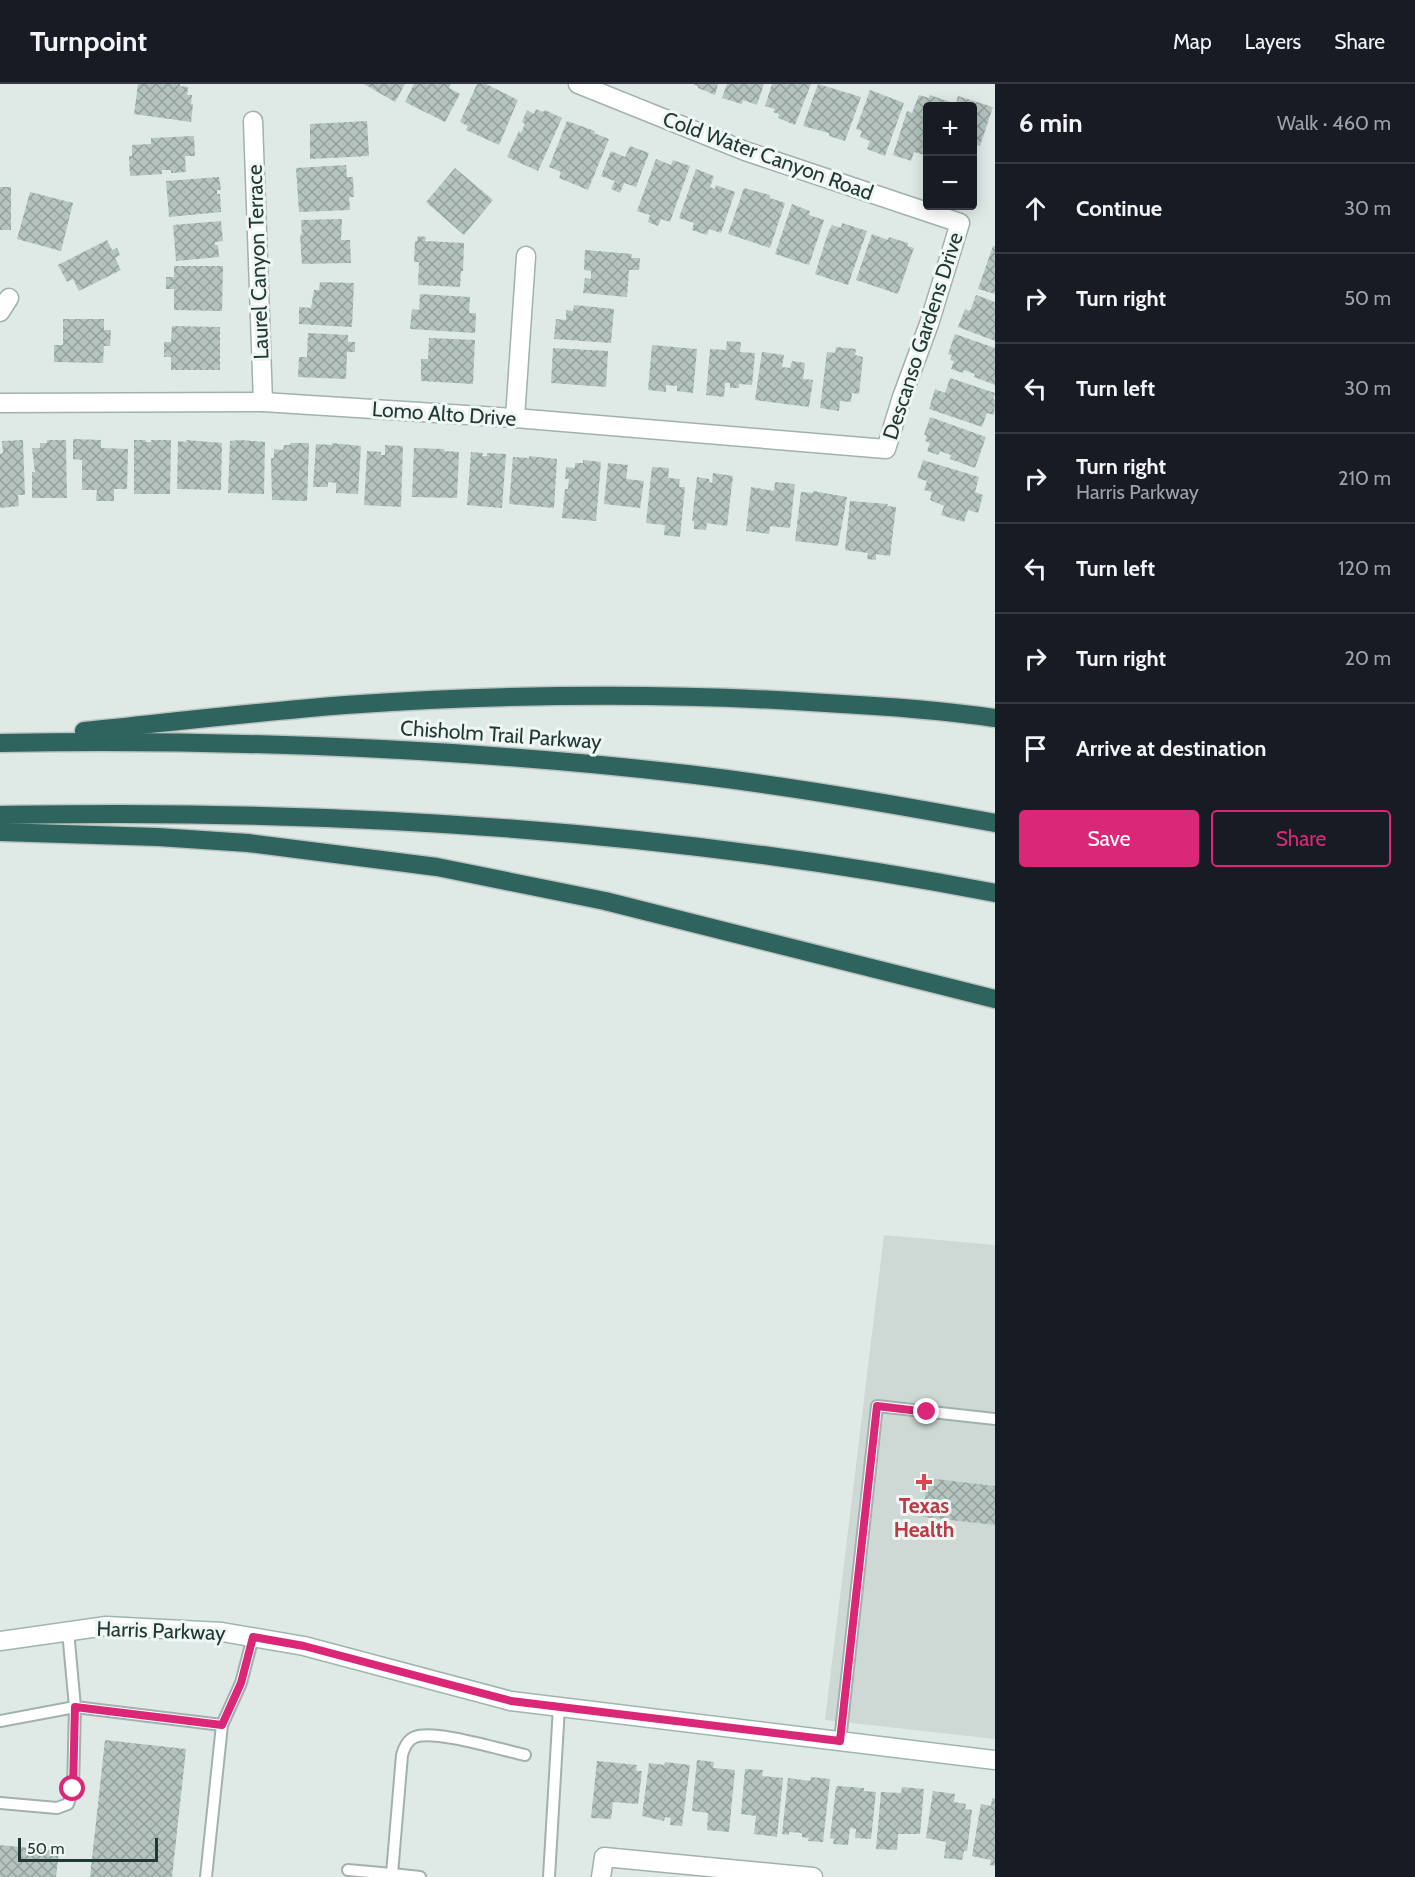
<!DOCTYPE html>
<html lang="en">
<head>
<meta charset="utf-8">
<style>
  :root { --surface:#171b24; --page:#242831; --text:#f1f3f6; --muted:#9ea1a6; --line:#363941; --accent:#db2777 }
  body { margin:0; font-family:Cabin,sans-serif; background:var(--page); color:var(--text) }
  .controls { position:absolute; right:18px; top:18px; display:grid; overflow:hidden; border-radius:6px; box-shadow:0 3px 15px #0003 }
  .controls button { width:54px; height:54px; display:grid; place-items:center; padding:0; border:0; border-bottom:2px solid var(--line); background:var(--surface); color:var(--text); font:30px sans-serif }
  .scale { position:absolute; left:18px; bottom:15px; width:140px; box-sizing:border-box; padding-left:6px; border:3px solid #213934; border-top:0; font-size:16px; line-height:21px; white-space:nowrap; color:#213934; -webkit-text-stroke:4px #eff6f4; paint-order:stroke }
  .stop { position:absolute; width:18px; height:18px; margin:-14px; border:4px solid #db2777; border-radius:50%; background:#fff }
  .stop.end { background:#db2777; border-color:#fff; box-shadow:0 2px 6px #0008 }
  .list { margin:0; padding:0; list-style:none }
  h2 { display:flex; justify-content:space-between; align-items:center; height:78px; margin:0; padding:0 24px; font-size:26px }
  h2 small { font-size:20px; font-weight:400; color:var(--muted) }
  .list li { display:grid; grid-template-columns:39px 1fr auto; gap:18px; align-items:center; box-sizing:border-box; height:90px; padding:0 24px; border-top:2px solid var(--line) }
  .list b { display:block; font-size:22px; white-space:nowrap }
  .list p { margin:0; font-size:20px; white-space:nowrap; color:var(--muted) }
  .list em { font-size:20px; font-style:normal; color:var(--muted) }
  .actions { display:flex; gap:12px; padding:18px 24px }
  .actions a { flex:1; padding:14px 0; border:2px solid var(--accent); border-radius:6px; text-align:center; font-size:21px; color:var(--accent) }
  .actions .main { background:var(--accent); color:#fff }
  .icon { flex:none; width:33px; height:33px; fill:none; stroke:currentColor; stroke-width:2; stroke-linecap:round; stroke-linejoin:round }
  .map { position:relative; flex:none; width:995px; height:1793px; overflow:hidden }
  header { display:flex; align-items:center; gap:36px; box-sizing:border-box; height:84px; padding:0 30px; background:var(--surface); border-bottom:2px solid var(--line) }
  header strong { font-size:28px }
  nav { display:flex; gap:33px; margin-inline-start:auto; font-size:21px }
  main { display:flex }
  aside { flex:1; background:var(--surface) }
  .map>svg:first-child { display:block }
  .built { fill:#ced9d5 }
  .building { fill:url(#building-cross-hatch) }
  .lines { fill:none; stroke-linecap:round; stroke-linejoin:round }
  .lane-casing { stroke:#a2b1ad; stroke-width:14 }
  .street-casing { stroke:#a2b1ad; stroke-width:21 }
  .secondary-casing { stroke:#9fb5af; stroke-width:21 }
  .highway-casing { stroke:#bcc4c2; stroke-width:21 }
  .lane { stroke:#fff; stroke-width:10 }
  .street { stroke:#fff; stroke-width:18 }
  .secondary { stroke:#fff; stroke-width:18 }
  .highway { stroke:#2f635d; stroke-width:18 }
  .route { stroke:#db2777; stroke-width:8 }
  .health-dot { fill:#e0444e; stroke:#eff6f4; stroke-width:2 }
  .labels { text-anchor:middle; stroke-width:6; stroke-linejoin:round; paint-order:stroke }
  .street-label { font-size:21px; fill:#213934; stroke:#eff6f4 }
  .health-label { font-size:21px; font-weight:bold; fill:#be3a42; stroke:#eff6f4 }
</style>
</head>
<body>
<header>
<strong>Turnpoint</strong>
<nav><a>Map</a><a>Layers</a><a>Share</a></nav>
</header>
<main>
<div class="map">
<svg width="995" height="1793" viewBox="0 0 995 1793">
  <defs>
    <pattern id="building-cross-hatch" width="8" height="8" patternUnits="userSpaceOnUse" patternTransform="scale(1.5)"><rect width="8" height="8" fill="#b5c4bf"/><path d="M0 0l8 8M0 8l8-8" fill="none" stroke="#93a09c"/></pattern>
  </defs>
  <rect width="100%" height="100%" fill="#dfeae6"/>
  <!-- built -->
  <path class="built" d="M 884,1151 L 995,1161 L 995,1655 L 825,1636 Z"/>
  <!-- building -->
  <g class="building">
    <path d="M 138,0 L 180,0 L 180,2 L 188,3 L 187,11 L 192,11 L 191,20 L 193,20 L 191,38 L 134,30 Z"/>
    <path d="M 364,0 L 405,0 L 395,18 Z"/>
    <path d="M 414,0 L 451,0 L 449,4 L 460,10 L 445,38 L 405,18 Z"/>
    <path d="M 477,0 L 486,0 L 518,16 L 499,61 L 466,46 L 468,42 L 460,38 Z"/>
    <path d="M 693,0 L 718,0 L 715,11 L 698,4 L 698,2 Z"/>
    <path d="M 727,0 L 764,0 L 757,21 L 743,16 L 742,20 L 722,14 Z"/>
    <path d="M 772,0 L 811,0 L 795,41 L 778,34 L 779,30 L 773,28 L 775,25 L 765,22 Z"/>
    <path d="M 818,0 L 861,13 L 845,57 L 829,52 L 829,49 L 803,42 Z"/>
    <path d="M 870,6 L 904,19 L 885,72 L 867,65 L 870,57 L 860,53 L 862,47 L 856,45 Z"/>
    <path d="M 919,11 L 929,14 L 930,11 L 950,18 L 948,22 L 928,22 L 928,72 L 914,68 L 911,77 L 893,71 L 907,27 L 912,29 Z"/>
    <path d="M 958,12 L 993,23 L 980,62 L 972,60 L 972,22 L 955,22 Z"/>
    <path d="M 536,25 L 543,28 L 545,26 L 562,34 L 538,87 L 507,73 L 519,47 L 521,49 L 525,40 L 522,38 L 527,26 L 534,30 Z"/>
    <path d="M 367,37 L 369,72 L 310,75 L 310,40 Z"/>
    <path d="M 567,37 L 595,47 L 594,49 L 609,55 L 588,106 L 559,94 L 561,88 L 549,83 Z"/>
    <path d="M 194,52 L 195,72 L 185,72 L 186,88 L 171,89 L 171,86 L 162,86 L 162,90 L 130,92 L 129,72 L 132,72 L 132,61 L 151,60 L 151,54 Z"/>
    <path d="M 630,62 L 649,69 L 636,103 L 624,99 L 620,109 L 611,105 L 615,97 L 601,92 L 611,67 L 625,73 Z"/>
    <path d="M 656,75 L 671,81 L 673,76 L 690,82 L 670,138 L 661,135 L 658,142 L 648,138 L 650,131 L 637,127 Z"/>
    <path d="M 346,81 L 347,93 L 353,93 L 354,113 L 349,113 L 350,126 L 299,128 L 296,84 Z"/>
    <path d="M 455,84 L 493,116 L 464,151 L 426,118 Z"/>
    <path d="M 696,85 L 714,92 L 710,103 L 715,105 L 716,101 L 735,108 L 721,149 L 709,145 L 707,151 L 692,146 L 694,139 L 679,134 Z"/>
    <path d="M 219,93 L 221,106 L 217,106 L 217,110 L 220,110 L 221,128 L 169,133 L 166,97 Z"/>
    <rect x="0" y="103" width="11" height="43"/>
    <path d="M 744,104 L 770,111 L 770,114 L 785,119 L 770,164 L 728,150 Z"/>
    <path d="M 30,108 L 73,119 L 61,167 L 17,155 Z"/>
    <path d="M 792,120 L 810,127 L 809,131 L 824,136 L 809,181 L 775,170 Z"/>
    <path d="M 342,135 L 341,156 L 350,156 L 351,179 L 302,180 L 300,151 L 302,150 L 301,136 Z"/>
    <path d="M 221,137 L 223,157 L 215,158 L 215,161 L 218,161 L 219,173 L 176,177 L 173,141 Z"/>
    <path d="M 842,139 L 867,147 L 848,201 L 815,190 L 828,149 L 832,141 L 841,144 Z"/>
    <path d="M 872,150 L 888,156 L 889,153 L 908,159 L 907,162 L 914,164 L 898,210 L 856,196 Z"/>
    <path d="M 418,152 L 426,153 L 425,157 L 464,159 L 463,187 L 461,187 L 460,203 L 418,201 L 419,178 L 414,178 L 415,157 L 417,157 Z"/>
    <path d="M 107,156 L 112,166 L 117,164 L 120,171 L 115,174 L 121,186 L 79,207 L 73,195 L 67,198 L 58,181 Z"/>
    <path d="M 993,162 L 995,162 L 995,210 L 978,205 Z"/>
    <path d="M 585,166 L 632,170 L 631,174 L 640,174 L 639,186 L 629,186 L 627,213 L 583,209 L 585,194 L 591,195 L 591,187 L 584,186 Z"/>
    <path d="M 174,182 L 223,182 L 222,227 L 174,226 L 174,205 L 166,205 L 166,193 L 174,193 Z"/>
    <path d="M 320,198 L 354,199 L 352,243 L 299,240 L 299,223 L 311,224 L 314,206 L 319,206 Z"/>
    <path d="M 420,210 L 470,213 L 469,229 L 476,229 L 475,249 L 410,245 L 412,225 L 419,226 Z"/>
    <path d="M 976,211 L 995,218 L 995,257 L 958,243 L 965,225 L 970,227 Z"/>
    <path d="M 574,221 L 614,225 L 611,259 L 554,255 L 556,235 L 566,236 L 566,226 L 573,227 Z"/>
    <path d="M 63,235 L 104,235 L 104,246 L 111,246 L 110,262 L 104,262 L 103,279 L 54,278 L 54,261 L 63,261 Z"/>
    <path d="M 172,242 L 220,243 L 220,286 L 171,286 L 171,273 L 164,273 L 164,258 L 171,258 Z"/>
    <path d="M 308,249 L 348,251 L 348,258 L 355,258 L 355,268 L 347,268 L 346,295 L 298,293 L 299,273 L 307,273 Z"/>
    <path d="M 955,250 L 995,264 L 995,301 L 974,293 L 975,290 L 964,286 L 963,289 L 951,285 L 954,277 L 950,276 L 952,271 L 948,270 Z"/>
    <path d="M 429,254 L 475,256 L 473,300 L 421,297 L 421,275 L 428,275 Z"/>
    <path d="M 727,257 L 741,258 L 740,268 L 755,269 L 752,301 L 739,300 L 739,304 L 730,304 L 730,299 L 725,299 L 724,313 L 706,311 L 710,265 L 726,266 Z"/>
    <path d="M 652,261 L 697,265 L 693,309 L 677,307 L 677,302 L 666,301 L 666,308 L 648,306 Z"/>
    <path d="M 836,263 L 856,265 L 855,271 L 863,273 L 859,310 L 852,309 L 851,318 L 840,317 L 839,327 L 820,324 L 827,268 L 835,269 Z"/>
    <path d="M 553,264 L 608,267 L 606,303 L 551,299 Z"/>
    <path d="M 762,268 L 784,271 L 782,283 L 790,284 L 792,277 L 805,279 L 803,295 L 813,296 L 809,323 L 755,316 Z"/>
    <path d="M 950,294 L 995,309 L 993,315 L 995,316 L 994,331 L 987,329 L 982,343 L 929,325 L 935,305 L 945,309 Z"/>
    <path d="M 930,333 L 986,353 L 975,384 L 950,375 L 951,371 L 940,367 L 938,371 L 927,367 L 930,359 L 925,357 L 927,352 L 924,351 Z"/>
    <path d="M 73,355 L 101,356 L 101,364 L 128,365 L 127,405 L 114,405 L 114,417 L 96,417 L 97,406 L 82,406 L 82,376 L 73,375 Z"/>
    <path d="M 23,356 L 25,411 L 18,411 L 19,422 L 0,424 L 0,370 L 3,369 L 2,357 Z"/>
    <path d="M 47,356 L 66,356 L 67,414 L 32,414 L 32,388 L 35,388 L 32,364 L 40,364 L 40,359 L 47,359 Z"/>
    <path d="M 134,356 L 146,356 L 145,358 L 151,358 L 151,356 L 171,356 L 170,410 L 134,410 Z"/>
    <path d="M 186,356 L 222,359 L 221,406 L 177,405 L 178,357 L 186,358 Z"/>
    <path d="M 240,356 L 265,358 L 264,410 L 228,409 L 230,357 Z"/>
    <path d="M 290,359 L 309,359 L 307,417 L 272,416 L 271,374 L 274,374 L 274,365 L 283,366 L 284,361 L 290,361 Z"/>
    <path d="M 332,359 L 361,362 L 358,410 L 336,409 L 336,399 L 328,398 L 328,403 L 313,403 L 316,360 L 332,361 Z"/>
    <path d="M 385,361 L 403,362 L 401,423 L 364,421 L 367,367 L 381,368 L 381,371 L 385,371 Z"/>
    <path d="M 414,364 L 444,365 L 444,367 L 459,368 L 457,414 L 412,413 Z"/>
    <path d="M 471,368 L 483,369 L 482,372 L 487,372 L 487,369 L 506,370 L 502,424 L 467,421 Z"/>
    <path d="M 529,372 L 557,375 L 554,424 L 509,420 L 513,373 L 529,374 Z"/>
    <path d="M 583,376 L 601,378 L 596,437 L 562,434 L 565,405 L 568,405 L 569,395 L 565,395 L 566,383 L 575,384 L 575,379 L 583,379 Z"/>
    <path d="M 923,376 L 979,393 L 975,408 L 983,411 L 978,429 L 968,426 L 964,438 L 941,431 L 944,422 L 930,416 L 932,408 L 924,406 L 927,397 L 917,394 Z"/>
    <path d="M 608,379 L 628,381 L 626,395 L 644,397 L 640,424 L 604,420 Z"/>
    <path d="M 652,383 L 669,384 L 668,394 L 680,395 L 679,403 L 685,403 L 680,453 L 664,451 L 665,441 L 646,439 Z"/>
    <path d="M 713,389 L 733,392 L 727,442 L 707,439 L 706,446 L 694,445 L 694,437 L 692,437 L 697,393 L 709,395 L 709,398 L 712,399 Z"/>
    <path d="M 775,398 L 795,400 L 790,444 L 770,442 L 769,450 L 746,447 L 751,403 L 774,407 Z"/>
    <path d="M 813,407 L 847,413 L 838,462 L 795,457 L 801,408 L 813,409 Z"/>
    <path d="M 850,417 L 888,420 L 887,422 L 896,423 L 890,472 L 876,470 L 876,476 L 867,475 L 868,469 L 845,466 Z"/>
    <path d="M 927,1394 L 995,1402 L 995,1441 L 923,1433 Z"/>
    <path d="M 105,1656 L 186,1665 L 172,1793 L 90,1793 Z"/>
    <path d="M 697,1676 L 714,1678 L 713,1684 L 735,1686 L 729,1748 L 707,1746 L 708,1729 L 692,1727 Z"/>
    <path d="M 597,1677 L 637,1681 L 636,1687 L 642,1687 L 638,1720 L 613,1718 L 611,1735 L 591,1734 Z"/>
    <path d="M 665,1678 L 690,1681 L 682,1742 L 670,1741 L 671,1734 L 665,1733 L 664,1737 L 642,1732 L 649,1679 L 664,1681 Z"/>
    <path d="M 745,1685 L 763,1686 L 762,1692 L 783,1694 L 777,1753 L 754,1750 L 756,1732 L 741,1730 Z"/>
    <path d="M 811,1693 L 830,1695 L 823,1758 L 808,1757 L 809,1754 L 802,1753 L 802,1749 L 789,1748 L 789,1751 L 782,1750 L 788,1694 L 810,1697 Z"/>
    <path d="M 838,1702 L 864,1704 L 864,1707 L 876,1708 L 871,1755 L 855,1754 L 856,1745 L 850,1744 L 848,1761 L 833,1760 L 834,1755 L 830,1754 L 836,1703 Z"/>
    <path d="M 902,1703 L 924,1705 L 920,1750 L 898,1750 L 897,1766 L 876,1765 L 881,1708 L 901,1709 Z"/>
    <path d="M 933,1707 L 955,1710 L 954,1718 L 966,1720 L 965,1725 L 972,1726 L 967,1767 L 964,1767 L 962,1776 L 944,1774 L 946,1758 L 926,1754 Z"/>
    <path d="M 992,1714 L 995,1715 L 995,1782 L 990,1781 L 991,1776 L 972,1772 L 981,1720 L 991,1722 Z"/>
    <path d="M 0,1761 L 59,1767 L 56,1793 L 0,1793 Z"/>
  </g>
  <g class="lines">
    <!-- lane casing -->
    <g class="lane-casing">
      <g id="lane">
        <path d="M 68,1547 L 75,1623 L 222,1641"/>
        <path d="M 0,1637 L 75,1623 L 73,1705 L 68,1720 L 57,1724 L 0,1719"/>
        <path d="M 840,1657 L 877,1322 L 995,1335"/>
        <path d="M 348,1786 L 392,1790"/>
        <path d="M 206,1793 L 222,1641 L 241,1599 L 253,1553"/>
        <path d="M 420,1793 L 392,1790 L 402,1671 C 404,1664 407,1656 415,1653 C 434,1645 502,1666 525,1671"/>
        <path d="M 549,1793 L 559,1623"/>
      </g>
    </g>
    <!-- street casing -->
    <g class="street-casing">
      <g id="street">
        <path d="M 253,37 L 263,318"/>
        <path d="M 0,228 L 9,214"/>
        <path d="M 0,319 L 263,318 L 515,334 L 886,365 L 902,313 L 929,240 L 960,139 L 745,67 L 578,0"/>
        <path d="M 515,334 L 526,172"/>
        <path d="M 601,1793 L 604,1773 L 813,1793"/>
      </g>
    </g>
    <!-- secondary casing -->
    <g class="secondary-casing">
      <path id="secondary" d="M 0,1557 L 106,1542 L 222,1548 L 304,1562 L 511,1617 L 995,1676"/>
    </g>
    <!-- highway casing -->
    <g class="highway-casing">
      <g id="highway">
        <path d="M 84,647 C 171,638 258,628 345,621 C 505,610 666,608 826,619 C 883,622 939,626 995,634"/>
        <path d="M 0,659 C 230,655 459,664 687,690 C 790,702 893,720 995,739"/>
        <path d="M 0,731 C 40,730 80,730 121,730 C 415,730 706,753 995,809"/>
        <path d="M 0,748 L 158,753 L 248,759 L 437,783 L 605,817 L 995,915"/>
      </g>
    </g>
    <!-- lane -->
    <use href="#lane" class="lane"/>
    <!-- street -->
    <use href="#street" class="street"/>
    <!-- secondary -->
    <use href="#secondary" class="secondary"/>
    <!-- highway -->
    <use href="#highway" class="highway"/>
  </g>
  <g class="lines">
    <!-- route -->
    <path class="route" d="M 73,1705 L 75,1623 L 222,1641 L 241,1599 L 253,1553 L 304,1562 L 511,1617 L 840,1657 L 877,1322 L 927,1328"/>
  </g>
  <!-- markers -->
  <path class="health-dot" d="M921 1389h6v6h6v6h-6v6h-6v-6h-6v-6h6z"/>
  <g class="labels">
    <!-- street labels -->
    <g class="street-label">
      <text transform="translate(768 72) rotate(20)" y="7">Cold Water Canyon Road</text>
      <text transform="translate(258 178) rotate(-92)" y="7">Laurel Canyon Terrace</text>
      <text transform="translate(923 252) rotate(-72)" y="7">Descanso Gardens Drive</text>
      <text transform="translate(444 330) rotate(4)" y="7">Lomo Alto Drive</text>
      <text transform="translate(501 651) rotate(4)" y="7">Chisholm Trail Parkway</text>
      <text transform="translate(161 1547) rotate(2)" y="7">Harris Parkway</text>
    </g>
    <!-- health labels -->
    <g class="health-label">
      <text x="924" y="1429">Texas<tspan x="924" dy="24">Health</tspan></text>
    </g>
  </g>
</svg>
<div class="controls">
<button>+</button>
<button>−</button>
</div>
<div class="scale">50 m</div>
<div class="stop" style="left:73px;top:1705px"></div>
<div class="stop end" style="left:927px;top:1328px"></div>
</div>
<aside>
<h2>6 min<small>Walk · 460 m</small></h2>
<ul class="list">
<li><svg class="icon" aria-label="ahead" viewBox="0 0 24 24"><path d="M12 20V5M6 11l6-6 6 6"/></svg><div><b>Continue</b></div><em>30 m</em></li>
<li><svg class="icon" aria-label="right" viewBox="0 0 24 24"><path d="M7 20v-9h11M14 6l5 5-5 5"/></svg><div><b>Turn right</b></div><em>50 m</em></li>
<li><svg class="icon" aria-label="left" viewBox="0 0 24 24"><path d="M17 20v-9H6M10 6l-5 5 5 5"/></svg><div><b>Turn left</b></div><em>30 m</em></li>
<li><svg class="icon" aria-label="right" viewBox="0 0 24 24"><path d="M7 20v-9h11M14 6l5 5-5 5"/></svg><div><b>Turn right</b><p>Harris Parkway</p></div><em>210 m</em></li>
<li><svg class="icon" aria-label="left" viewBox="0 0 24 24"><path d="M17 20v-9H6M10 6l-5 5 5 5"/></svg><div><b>Turn left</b></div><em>120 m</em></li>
<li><svg class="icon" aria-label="right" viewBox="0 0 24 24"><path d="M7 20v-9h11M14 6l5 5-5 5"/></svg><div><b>Turn right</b></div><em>20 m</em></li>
<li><svg class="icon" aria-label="arrive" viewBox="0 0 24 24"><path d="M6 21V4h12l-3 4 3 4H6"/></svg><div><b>Arrive at destination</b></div></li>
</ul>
<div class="actions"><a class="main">Save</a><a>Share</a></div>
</aside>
</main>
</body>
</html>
